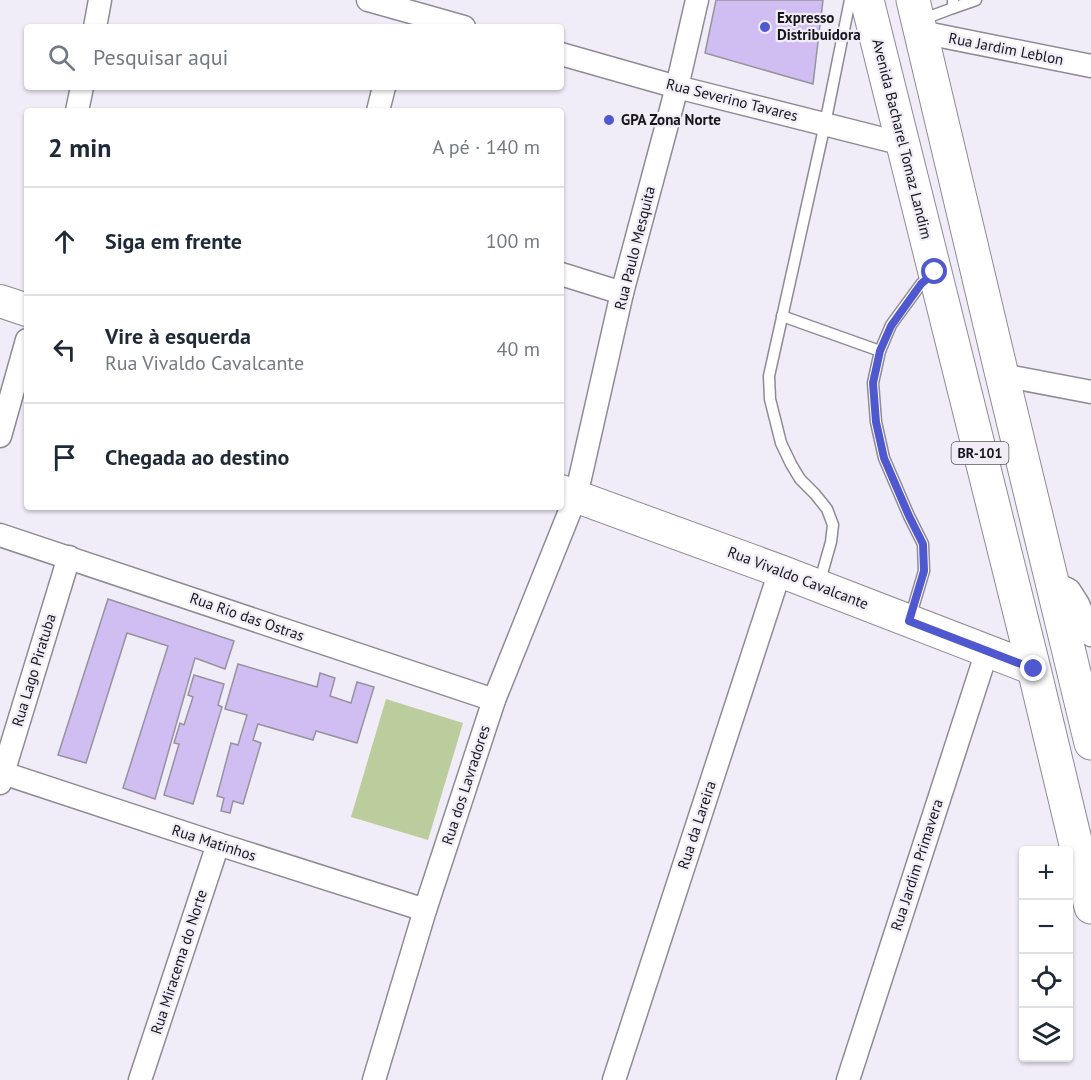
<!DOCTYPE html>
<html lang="pt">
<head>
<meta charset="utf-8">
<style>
  :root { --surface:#fff; --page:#f2f2f3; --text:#1f2937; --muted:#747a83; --line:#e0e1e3 }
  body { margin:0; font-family:"PT Sans",sans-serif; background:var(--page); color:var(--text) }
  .controls { position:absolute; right:18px; bottom:18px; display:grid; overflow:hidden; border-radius:6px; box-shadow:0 2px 4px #0004 }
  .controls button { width:54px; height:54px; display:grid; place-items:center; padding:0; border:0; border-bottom:2px solid var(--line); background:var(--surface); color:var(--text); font:30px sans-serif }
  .stop { position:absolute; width:18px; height:18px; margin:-14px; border:4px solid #5058cf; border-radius:50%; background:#fff }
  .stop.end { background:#5058cf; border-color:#fff; box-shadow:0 2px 6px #0008 }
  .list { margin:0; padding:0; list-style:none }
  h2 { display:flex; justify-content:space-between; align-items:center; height:78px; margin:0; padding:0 24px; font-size:26px }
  h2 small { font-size:20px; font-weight:400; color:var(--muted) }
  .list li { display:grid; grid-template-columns:39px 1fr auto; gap:18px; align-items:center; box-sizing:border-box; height:108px; padding:0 24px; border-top:2px solid var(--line) }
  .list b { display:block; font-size:22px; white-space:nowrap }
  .list p { margin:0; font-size:20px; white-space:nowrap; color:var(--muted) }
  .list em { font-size:20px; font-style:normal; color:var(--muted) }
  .icon { flex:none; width:33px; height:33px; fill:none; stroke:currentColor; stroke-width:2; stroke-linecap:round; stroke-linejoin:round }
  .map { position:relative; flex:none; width:1091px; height:1080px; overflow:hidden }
  .search { position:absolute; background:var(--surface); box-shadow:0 2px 4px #0004; left:24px; top:24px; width:540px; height:66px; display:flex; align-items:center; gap:15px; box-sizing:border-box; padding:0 21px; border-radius:6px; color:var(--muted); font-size:22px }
  .panel { position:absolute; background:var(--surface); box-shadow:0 2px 4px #0004; left:24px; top:108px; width:540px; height:402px; border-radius:6px }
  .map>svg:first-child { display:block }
  .green { fill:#bccd9d }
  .building { fill:#d0bef2; stroke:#97939e; stroke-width:1.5 }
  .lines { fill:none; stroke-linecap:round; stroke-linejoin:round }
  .service-casing { stroke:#8e8b96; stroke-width:13 }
  .minor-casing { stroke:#8e8b96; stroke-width:25 }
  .secondary-casing { stroke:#8e8b96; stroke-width:34 }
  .trunk-casing { stroke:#8e8b96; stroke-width:35 }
  .service { stroke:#fff; stroke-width:10 }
  .minor { stroke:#fff; stroke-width:22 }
  .secondary { stroke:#fff; stroke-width:32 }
  .trunk { stroke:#fff; stroke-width:33 }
  .route { stroke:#5058cf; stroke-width:8 }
  .poi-dot { fill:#5058cf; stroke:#f0ecf8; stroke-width:2 }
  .labels { text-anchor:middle; stroke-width:4.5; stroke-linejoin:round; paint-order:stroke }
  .shield { fill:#f0ecf8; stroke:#58565d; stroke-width:1.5 }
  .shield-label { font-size:14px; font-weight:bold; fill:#17161a }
  .poi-label { font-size:15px; font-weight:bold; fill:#17161a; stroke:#f0ecf8; text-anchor:start }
  .street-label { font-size:15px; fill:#17161a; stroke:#f0ecf8 }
</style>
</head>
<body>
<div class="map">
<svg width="1091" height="1080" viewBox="0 0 1091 1080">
  <rect width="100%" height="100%" fill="#f0ecf8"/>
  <!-- green -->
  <path class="green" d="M 386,699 L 463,723 L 428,840 L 351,817 Z"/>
  <!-- building -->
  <g class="building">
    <path d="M 716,0 L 823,0 L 813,84 L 705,53 Z"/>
    <path d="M 108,599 L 234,641 L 225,669 L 195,658 L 155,799 L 123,788 L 168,646 L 127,633 L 86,763 L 58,755 Z"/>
    <path d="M 238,664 L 317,687 L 320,673 L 335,678 L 330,696 L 351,703 L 357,682 L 374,687 L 357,743 L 316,731 L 313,740 L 258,724 L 253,740 L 261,743 L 243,804 L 233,801 L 230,813 L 221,811 L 224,798 L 217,796 L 231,743 L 238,745 L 247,715 L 225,709 Z"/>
    <path d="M 194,675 L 224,684 L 218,705 L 222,707 L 193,804 L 164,795 L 179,744 L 174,743 L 180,723 L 184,725 L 193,697 L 188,695 Z"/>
  </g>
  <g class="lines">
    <!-- service casing -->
    <g class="service-casing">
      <g id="service">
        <path d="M 953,8 L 976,0"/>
        <path d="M 921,20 L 953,8 L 953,0"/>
        <path d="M 782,316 L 880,351"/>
        <path d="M 819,584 L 831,542 L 833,525 L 827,509 L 815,494 L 800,479 L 791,464 L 781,443 L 770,399 L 769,376 L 825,124 L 850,0"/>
        <path d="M 910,618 L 924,571 L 923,544 L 909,516 L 884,458 L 876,422 L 873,383 L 880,351 L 891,325 L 921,284 L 931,275"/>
      </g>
    </g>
    <!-- minor casing -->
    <g class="minor-casing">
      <g id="minor">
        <path d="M 368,0 L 464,27"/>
        <path d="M 95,27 L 100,0"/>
        <path d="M 921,32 L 1091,66"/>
        <path d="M 561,54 L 677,87 L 903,144"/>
        <path d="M 77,111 L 82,87"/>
        <path d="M 378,111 L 384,87"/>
        <path d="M 561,274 L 622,293"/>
        <path d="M 1002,375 L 1091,392"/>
        <path d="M 0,436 L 27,340"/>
        <path d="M 0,535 L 494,700"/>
        <path d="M 1052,582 L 1069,590 L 1078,604 L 1091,635"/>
        <path d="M 3,773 L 218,844 L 425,910"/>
        <path d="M 0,783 L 69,557"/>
        <path d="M 140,1080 L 218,844"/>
        <path d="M 374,1080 L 425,910 L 494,700 L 576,496 L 622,293 L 677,87 L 697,0"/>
        <path d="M 614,1080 L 780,571"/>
        <path d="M 848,1080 L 987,651"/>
      </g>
    </g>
    <!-- secondary casing -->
    <g class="secondary-casing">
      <g id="secondary">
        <path d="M 0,301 L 27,310"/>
        <path d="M 561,491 L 780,571 L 1034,669"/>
      </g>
    </g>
    <!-- trunk casing -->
    <g class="trunk-casing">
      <g id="trunk">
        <path d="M 867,0 L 1034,669 L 1091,907"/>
        <path d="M 913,0 L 1002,375 L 1091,743"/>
      </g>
    </g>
    <!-- service -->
    <use href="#service" class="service"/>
    <!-- minor -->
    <use href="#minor" class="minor"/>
    <!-- secondary -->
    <use href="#secondary" class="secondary"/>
    <!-- trunk -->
    <use href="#trunk" class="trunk"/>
  </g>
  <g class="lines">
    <!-- route -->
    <path class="route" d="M 935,272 L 921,284 L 891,326 L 880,351 L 873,383 L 876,422 L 884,458 L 909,516 L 923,544 L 924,571 L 909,621 L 1034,669"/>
  </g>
  <!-- markers -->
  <g class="poi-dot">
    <circle cx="765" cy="27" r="6"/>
    <circle cx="609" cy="120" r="6"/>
  </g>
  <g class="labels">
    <!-- shield labels -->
    <rect class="shield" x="951.5" y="442" width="57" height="22" rx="4.5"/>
    <g class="shield-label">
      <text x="980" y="458">BR-101</text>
    </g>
    <!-- poi labels -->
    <g class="poi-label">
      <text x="777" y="23">Expresso<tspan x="777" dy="17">Distribuidora</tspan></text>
      <text x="621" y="125">GPA Zona Norte</text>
    </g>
    <!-- street labels -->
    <g class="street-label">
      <text transform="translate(1006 49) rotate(11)" y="5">Rua Jardim Leblon</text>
      <text transform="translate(732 100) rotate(14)" y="5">Rua Severino Tavares</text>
      <text transform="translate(902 139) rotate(76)" y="5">Avenida Bacharel Tomaz Landim</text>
      <text transform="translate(635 248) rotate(-76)" y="5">Rua Paulo Mesquita</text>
      <text transform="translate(798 578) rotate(21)" y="5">Rua Vivaldo Cavalcante</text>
      <text transform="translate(247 617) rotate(19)" y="5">Rua Rio das Ostras</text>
      <text transform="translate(34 670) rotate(-73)" y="5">Rua Lago Piratuba</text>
      <text transform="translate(466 785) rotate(-72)" y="5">Rua dos Lavradores</text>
      <text transform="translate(697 825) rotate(-72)" y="5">Rua da Lareira</text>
      <text transform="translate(214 843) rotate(18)" y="5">Rua Matinhos</text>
      <text transform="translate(917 865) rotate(-72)" y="5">Rua Jardim Primavera</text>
      <text transform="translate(179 962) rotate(-72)" y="5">Rua Miracema do Norte</text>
    </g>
  </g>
</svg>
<div class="controls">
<button>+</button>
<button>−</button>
<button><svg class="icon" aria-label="locate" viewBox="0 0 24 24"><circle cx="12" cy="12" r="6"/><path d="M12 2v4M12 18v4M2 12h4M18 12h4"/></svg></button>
<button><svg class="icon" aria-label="layers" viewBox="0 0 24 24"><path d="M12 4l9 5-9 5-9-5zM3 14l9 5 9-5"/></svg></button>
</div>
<div class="stop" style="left:935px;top:272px"></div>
<div class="stop end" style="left:1034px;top:669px"></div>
<div class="search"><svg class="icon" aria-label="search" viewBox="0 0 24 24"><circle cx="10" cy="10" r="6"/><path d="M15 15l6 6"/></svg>Pesquisar aqui</div>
<section class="panel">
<h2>2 min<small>A pé · 140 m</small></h2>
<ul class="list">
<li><svg class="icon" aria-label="ahead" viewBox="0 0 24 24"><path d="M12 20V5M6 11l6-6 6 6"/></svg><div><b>Siga em frente</b></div><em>100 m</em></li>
<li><svg class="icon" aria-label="left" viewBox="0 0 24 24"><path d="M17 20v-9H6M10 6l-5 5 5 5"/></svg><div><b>Vire à esquerda</b><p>Rua Vivaldo Cavalcante</p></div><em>40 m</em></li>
<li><svg class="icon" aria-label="arrive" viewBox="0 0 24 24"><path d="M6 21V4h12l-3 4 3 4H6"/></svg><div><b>Chegada ao destino</b></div></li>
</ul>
</section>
</div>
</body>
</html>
